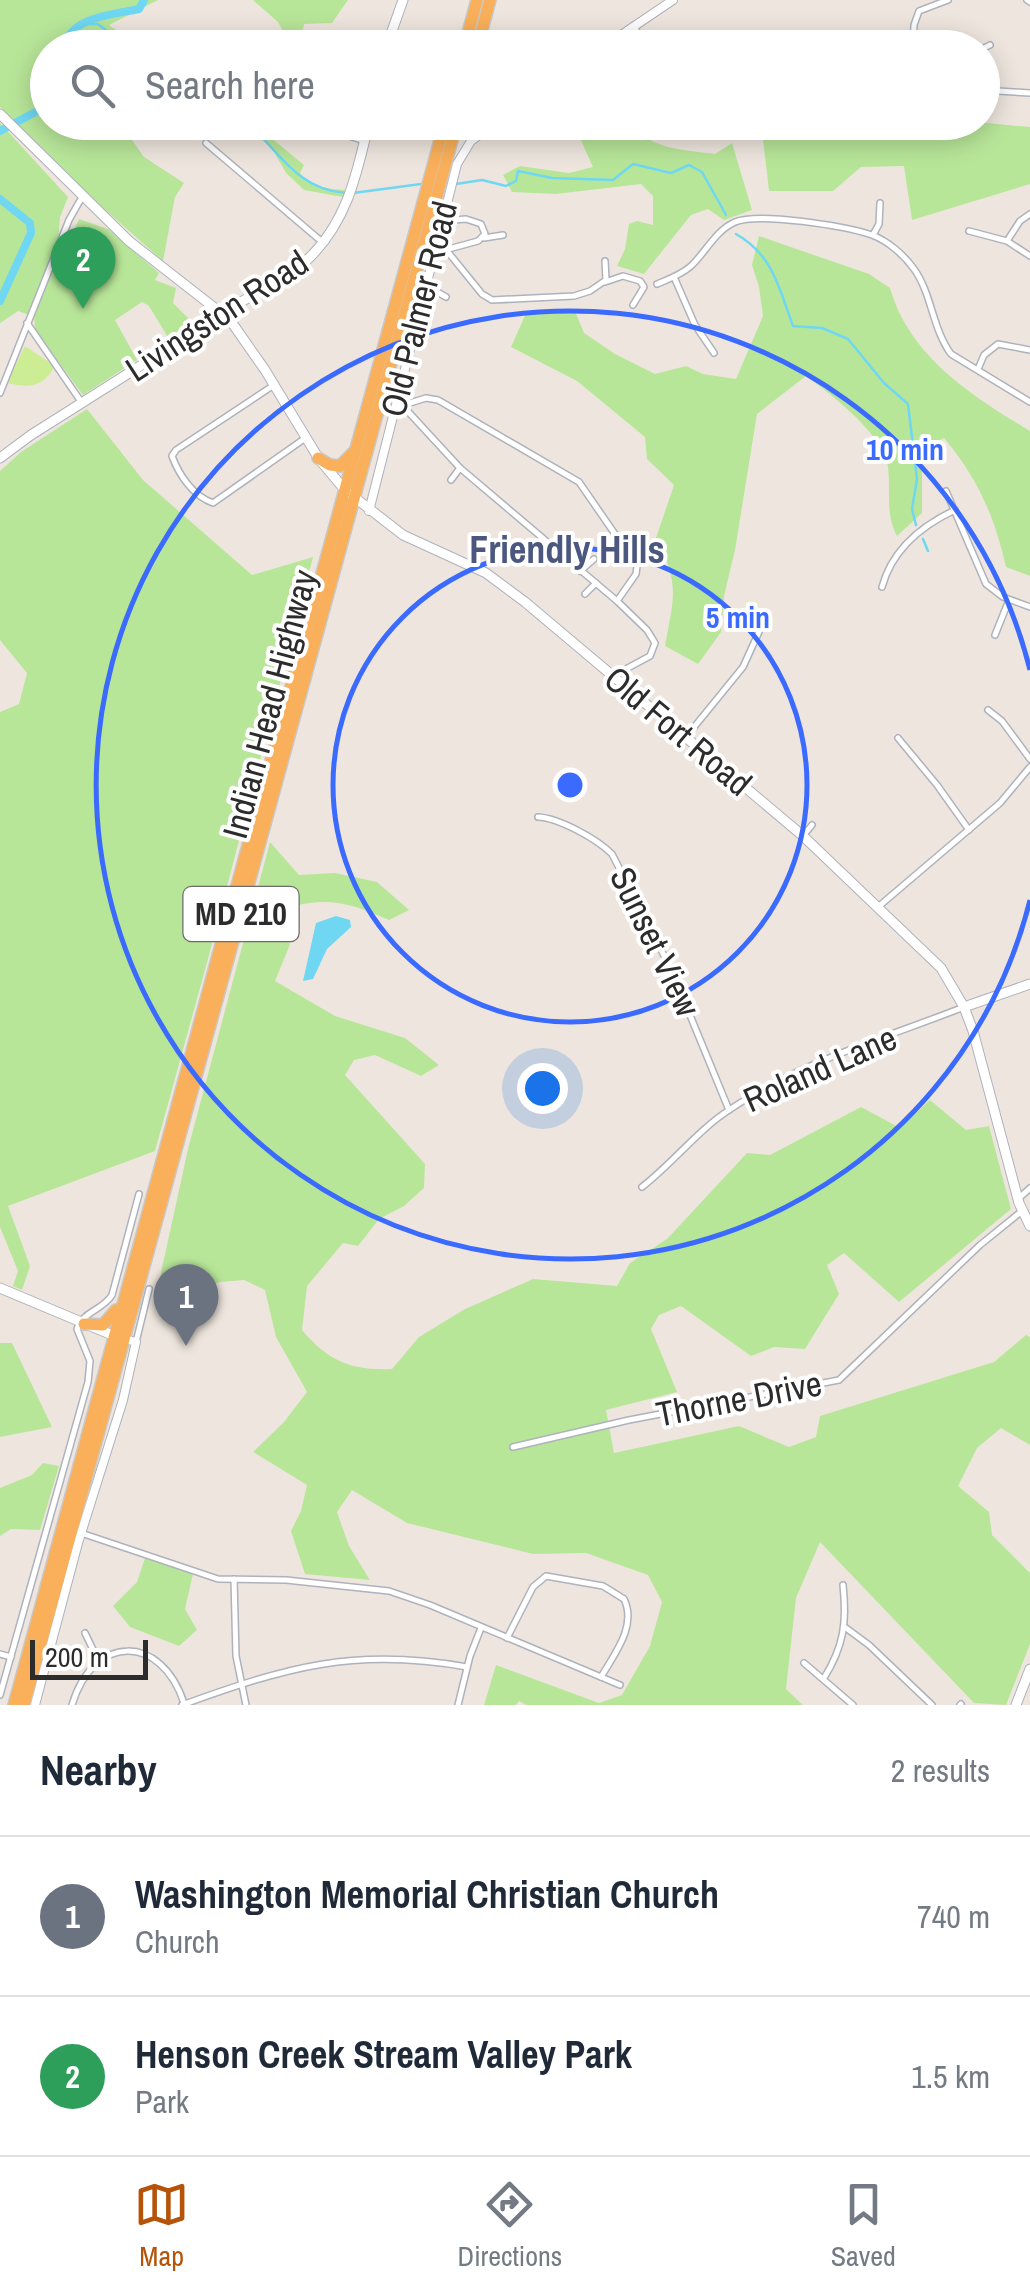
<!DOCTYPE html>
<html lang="en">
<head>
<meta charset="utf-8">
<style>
  :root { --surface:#fff; --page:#f6f6f7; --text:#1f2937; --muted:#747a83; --line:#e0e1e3; --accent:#b45309 }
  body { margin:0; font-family:"Archivo Narrow",sans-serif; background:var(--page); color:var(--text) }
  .scale { position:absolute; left:30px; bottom:25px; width:118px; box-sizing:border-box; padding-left:10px; border:5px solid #2c2c2c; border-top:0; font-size:28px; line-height:35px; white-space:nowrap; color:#2c2c2c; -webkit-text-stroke:8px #fff; paint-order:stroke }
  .you { position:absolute; left:542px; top:1088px; width:35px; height:35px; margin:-25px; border:8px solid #fff; border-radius:50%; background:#1a73e8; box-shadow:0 0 0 15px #1a73e833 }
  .badge { display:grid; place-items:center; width:65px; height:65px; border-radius:50%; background:var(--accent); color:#fff; font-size:32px; font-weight:700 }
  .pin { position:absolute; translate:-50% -82px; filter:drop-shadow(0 2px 5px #0008) }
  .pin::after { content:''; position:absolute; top:52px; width:35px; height:30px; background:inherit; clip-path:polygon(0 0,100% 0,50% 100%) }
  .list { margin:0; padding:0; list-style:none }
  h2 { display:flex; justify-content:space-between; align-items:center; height:130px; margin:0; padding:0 40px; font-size:42px }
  h2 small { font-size:32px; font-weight:400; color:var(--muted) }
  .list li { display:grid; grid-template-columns:65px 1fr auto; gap:30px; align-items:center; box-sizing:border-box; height:160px; padding:0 40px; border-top:2px solid var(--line) }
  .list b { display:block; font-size:38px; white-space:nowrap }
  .list p { margin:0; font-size:32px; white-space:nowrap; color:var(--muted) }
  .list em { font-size:32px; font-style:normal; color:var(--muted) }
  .icon { flex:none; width:55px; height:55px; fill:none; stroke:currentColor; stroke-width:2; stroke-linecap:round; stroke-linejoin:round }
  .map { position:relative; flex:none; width:1030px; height:1705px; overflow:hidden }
  .search { position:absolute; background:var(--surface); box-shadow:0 5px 25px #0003; left:30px; right:30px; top:30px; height:110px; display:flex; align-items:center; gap:25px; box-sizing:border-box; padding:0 35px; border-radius:55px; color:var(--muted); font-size:38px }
  .sheet { height:450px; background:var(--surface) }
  nav { display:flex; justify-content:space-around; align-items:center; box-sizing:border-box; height:140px; border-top:2px solid var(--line); background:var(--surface); font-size:28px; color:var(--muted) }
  nav a { display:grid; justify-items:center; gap:5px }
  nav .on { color:var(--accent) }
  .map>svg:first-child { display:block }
  .green { fill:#b8e699 }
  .pitch { fill:#cded95 }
  .water { fill:#6fd7f2 }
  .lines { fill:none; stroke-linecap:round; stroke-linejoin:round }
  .stream { stroke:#6fd7f2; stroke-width:2.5 }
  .river { stroke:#6fd7f2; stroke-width:8 }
  .minor-casing { stroke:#aeb2bc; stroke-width:8 }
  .tertiary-casing { stroke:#aeb2bc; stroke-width:10 }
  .secondary-casing { stroke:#aeb2bc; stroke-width:11 }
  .trunk-casing { stroke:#c8c8c8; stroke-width:14 }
  .minor { stroke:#fff; stroke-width:5 }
  .tertiary { stroke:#fff; stroke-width:8 }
  .secondary { stroke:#fff; stroke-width:9 }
  .trunk { stroke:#fab05a; stroke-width:11 }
  .ring { fill:none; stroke:#3a6aff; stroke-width:5 }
  .labels { text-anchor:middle; stroke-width:8; stroke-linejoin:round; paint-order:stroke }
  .shield { fill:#fff; stroke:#6b6b6b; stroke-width:2.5 }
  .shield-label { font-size:32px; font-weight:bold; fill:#2c2c2c }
  .street-label { font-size:35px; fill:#2c2c2c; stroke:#fff }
  .neighbourhood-label { font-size:38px; font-weight:bold; fill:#4b577f; stroke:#fff }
  .centre { fill:#3a6aff; stroke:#fff; stroke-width:5 }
  .ring-label { font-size:30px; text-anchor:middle; font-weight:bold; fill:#3a6aff; stroke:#fff; stroke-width:8; stroke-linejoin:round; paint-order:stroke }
</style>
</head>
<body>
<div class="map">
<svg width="1030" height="1705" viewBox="0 0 1030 1705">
  <rect width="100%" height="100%" fill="#eee6de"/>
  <!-- green -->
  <g class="green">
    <path d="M 0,0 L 158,0 L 109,25 L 140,47 L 48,48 L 48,122 L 128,123 L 125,130 L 144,157 L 184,183 L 175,197 L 163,261 L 101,206 L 0,107 Z"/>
    <path d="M 253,0 L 348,0 L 332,23 L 304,24 L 301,43 L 294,36 L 289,42 L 278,22 Z"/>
    <path d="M 976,122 L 1030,127 L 1030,184 L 912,220 L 904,166 L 861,167 L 833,191 L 769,191 L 763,139 L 744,135 L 742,123 Z"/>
    <path d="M 0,123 L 68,197 L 60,217 L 58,242 L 29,315 L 18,311 L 0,323 Z"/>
    <path d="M 244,123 L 253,123 L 304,165 L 300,173 C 311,187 328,189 345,190 L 343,197 L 304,190 L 286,173 L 273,150 Z"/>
    <path d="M 573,123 L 632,123 C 647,150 688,150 715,154 L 732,143 L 752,210 L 724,220 L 708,209 L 691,215 L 644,274 L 617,266 L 625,249 L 629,224 L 637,221 L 653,225 L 653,196 L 641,184 L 556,194 L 512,192 L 503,175 L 520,166 L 569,173 L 593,167 Z"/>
    <path d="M 79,219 L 108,229 L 159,273 L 155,280 L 176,288 L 173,303 L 198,328 L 172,344 L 149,306 L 142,302 L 115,320 L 137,360 L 83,395 L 35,330 L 34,313 L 52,269 L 61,263 Z"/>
    <path d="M 759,236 L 869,274 L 890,288 C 909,356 973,397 1030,431 L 1030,576 L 1006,567 C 994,515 978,479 944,438 L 922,449 L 922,513 L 897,536 C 885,514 891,492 888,467 C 884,435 831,394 806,376 L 757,414 L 735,550 L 724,596 L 721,632 L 698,664 L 665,646 C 674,596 680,585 656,538 L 674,485 L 647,459 L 645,437 L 577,381 L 511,347 L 527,311 L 574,309 L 584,333 L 615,354 L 655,374 L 686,366 L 703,374 L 736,379 L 763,316 L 759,287 L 752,265 Z"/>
    <path d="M 87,409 L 143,480 L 252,575 L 313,557 L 208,959 L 155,1151 L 8,1206 L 30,1266 L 22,1290 L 13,1286 L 18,1271 L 0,1227 L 0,712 L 19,704 L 27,673 L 0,640 L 0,471 L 21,452 Z"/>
    <path d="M 270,842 L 299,875 L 335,873 L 377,882 L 409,910 L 389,920 C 357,906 333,897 298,905 L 289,947 L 275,981 L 335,1016 L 405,1038 L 439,1065 L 421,1076 L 375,1055 L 354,1060 L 345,1075 L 425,1164 L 424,1188 L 404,1206 L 379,1219 L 358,1246 L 343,1243 L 307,1286 L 302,1330 C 328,1361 352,1371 392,1369 L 419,1337 L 465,1309 L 533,1279 L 617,1286 L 630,1263 L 667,1239 L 747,1153 L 770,1155 L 861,1107 L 900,1128 L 930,1100 L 966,1130 L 989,1126 L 1011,1209 L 899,1302 L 844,1253 L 827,1265 L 839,1294 L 805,1349 L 774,1347 L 751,1356 L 681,1306 L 659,1315 L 651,1329 L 677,1392 L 606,1410 L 614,1453 L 739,1426 L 789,1447 L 816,1437 L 820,1416 L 994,1362 L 1026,1335 L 1030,1337 L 1030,1445 L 1001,1428 L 977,1448 L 958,1486 L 989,1512 L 992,1535 L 1030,1573 L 1030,1644 L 1006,1705 L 974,1703 L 820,1542 L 796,1598 L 786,1689 L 803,1705 L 526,1705 L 519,1701 L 516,1705 L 484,1705 L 496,1665 L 599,1703 L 622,1695 L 650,1646 L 662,1602 L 648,1575 L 586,1553 L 533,1554 L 407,1523 L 352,1490 L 337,1512 L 349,1546 L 370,1580 L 305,1574 L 291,1531 L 301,1511 L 307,1485 L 253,1452 L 284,1422 L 307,1392 L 276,1337 L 265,1290 L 244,1280 L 220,1282 L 186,1292 L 157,1291 L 188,1149 Z"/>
    <path d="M 0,1343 L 12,1343 L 52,1427 L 0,1437 Z"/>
    <path d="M 43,1463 L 59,1466 L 40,1530 L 11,1529 L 0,1536 L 0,1488 L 32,1475 Z"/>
    <path d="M 145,1558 L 193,1574 L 185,1609 L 197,1630 L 179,1646 L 130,1627 L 113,1606 L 137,1582 Z"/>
  </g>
  <!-- pitch -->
  <path class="pitch" d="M 25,346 L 55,366 C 43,388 28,388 7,383 Z"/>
  <!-- water -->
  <path class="water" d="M 336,916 L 350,920 L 351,927 L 327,949 L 313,979 L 303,981 L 316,923 Z"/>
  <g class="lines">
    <!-- stream -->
    <g class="stream">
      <path d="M 79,24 L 98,24 L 129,48"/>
      <path d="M 248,122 C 280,154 298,189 345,193"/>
      <path d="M 456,184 L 482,180 L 506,186 L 516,181 L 518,171 L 552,178 L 613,180 L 633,164 L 671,173 L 689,165 L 702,172 L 726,215"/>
      <path d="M 353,193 L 421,184"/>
      <path d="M 736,234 C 773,255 779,288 793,326 L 822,328 L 848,339 L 884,383 L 908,404 L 917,479 L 912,509 L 916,525"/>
      <path d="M 923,539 L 928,551"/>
    </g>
    <!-- river -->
    <g class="river">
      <path d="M 63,48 C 72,16 111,15 139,9 L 144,0"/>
      <path d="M 0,131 L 41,109 L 48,98"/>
      <path d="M 0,199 L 30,223 L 31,233 L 0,301"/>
    </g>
    <!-- minor casing -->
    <g class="minor-casing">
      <g id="minor">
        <path d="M 1027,0 L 1030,2"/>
        <path d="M 634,25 L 644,48"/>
        <path d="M 826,48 L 846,35"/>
        <path d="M 913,48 L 914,25 L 919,11 L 948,0"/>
        <path d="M 982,49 L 990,45"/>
        <path d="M 982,90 L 1030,93"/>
        <path d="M 305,122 L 365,141"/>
        <path d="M 678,122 L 696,126 L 710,122"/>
        <path d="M 206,143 L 321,241"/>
        <path d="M 442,221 L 466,219 L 481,224 L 485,234 L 478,241 L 445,250"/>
        <path d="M 969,231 L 1007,241 L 1030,256"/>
        <path d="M 873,235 L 879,224 L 880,203"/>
        <path d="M 484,238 L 503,235"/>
        <path d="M 439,241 L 482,294 L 492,300 L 574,296 L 590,291 L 606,280 L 605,261"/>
        <path d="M 1007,241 L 1020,221 L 1030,214"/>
        <path d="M 674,277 L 695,325 L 714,353"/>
        <path d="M 605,282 L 623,276 L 640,281 L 644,287 L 633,305"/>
        <path d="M 657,284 C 669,279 681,275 691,266 C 706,252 715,231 735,222 C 759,212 845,226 872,235 C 888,241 904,255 914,269 C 932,294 932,328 951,354 L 1030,402"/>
        <path d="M 425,285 L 446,297"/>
        <path d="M 27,323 L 82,403"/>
        <path d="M 978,369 L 984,355 L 998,344 L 1030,350"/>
        <path d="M 274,385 L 176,450 L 172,456 C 179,475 193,496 213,503 L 304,439"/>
        <path d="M 0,393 L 69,220 L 82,197"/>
        <path d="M 402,405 L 460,468 L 617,601"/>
        <path d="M 397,407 L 426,398 L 438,400 L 579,482 L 637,566 L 636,574 L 617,601 L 647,630 L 655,643 L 650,656 L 613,676"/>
        <path d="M 451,480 L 460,468"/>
        <path d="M 946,491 L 986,584 L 1003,597 L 1030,607"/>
        <path d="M 532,552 L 543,541"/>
        <path d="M 548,560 L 555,552"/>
        <path d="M 580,571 L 594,559"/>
        <path d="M 882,587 C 892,550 921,526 955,510"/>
        <path d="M 585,594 L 596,583"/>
        <path d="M 995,635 L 1009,600"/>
        <path d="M 988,710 L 1002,721 L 1030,759"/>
        <path d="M 686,737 L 743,667 L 763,623"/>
        <path d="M 898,738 L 937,785 L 969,830"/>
        <path d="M 538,817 C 559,818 597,839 612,854 L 671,969 L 729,1110"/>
        <path d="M 803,836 L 812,825"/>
        <path d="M 878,907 L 1000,803 L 1030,767"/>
        <path d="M 642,1187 C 673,1163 697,1131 729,1110 C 800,1062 885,1038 964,1007"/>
        <path d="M 1018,1199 L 1030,1188"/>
        <path d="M 136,1342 L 149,1289"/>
        <path d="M 513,1447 L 629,1420 L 839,1380 L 980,1245 L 1022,1211"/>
        <path d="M 81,1533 L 218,1579 L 286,1580 L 389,1591 L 430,1605 L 620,1685"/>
        <path d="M 234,1579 L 236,1656 L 246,1705"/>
        <path d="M 846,1628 L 869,1645 L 932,1705"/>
        <path d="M 85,1633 L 98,1660"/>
        <path d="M 507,1638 L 533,1587 L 546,1576 L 603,1586 L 624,1599 C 637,1626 615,1653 601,1677"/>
        <path d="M 0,1654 L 11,1657"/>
        <path d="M 804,1663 L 853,1705"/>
        <path d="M 824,1678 C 844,1646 847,1622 843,1585"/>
        <path d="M 0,1695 L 88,1382 L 90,1361 L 77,1329 C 83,1311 103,1310 112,1295 L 139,1194"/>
        <path d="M 72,1705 C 93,1634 161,1633 184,1703"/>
        <path d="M 182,1705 C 287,1667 355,1647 467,1667"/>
        <path d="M 458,1705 L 470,1656 L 481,1628"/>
        <path d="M 960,1705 L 961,1704"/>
      </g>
    </g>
    <!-- tertiary casing -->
    <g class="tertiary-casing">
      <g id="tertiary">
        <path d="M 602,48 L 673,0"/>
        <path d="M 369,511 L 457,164 L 471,141 L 497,122"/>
        <path d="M 35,1705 L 78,1543 L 123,1400 L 136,1342 L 125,1339"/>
      </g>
    </g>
    <!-- secondary casing -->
    <g class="secondary-casing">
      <g id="secondary">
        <path d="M 386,48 L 403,0"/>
        <path d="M 0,114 L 129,241 L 230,320 L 265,370 L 319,459 L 345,490 L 403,535 L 486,573 L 525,602 L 803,836 L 941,968 L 964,1007 L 973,1031 L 1019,1203 L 1030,1226"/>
        <path d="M 0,458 L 31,435 L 306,261 C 347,223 357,174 369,122"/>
        <path d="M 964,1007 L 1030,984"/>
        <path d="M 0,1288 L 117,1337"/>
        <path d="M 1016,1705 L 1030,1669"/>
      </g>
    </g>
    <!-- trunk casing -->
    <g class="trunk-casing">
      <g id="trunk">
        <path d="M 464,48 L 477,0"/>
        <path d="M 477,48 L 490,0"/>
        <path d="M 318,458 L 330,465 L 340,466 L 353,453"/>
        <path d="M 84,1324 L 103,1325 L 116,1310"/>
        <path d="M 14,1705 L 445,122"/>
        <path d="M 24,1705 L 457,122"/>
      </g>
    </g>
    <!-- minor -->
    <use href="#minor" class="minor"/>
    <!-- tertiary -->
    <use href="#tertiary" class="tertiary"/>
    <!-- secondary -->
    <use href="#secondary" class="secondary"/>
    <!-- trunk -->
    <use href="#trunk" class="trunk"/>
  </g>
  <!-- distance rings -->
  <g class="ring">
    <circle cx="570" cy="785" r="237"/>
    <path d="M1030 900A474 474 0 1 1 1030 670"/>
  </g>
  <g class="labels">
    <!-- shield labels -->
    <rect class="shield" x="183.5" y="887" width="115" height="54" rx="8"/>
    <g class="shield-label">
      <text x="241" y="925">MD 210</text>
    </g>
    <!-- street labels -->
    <g class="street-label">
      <text transform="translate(419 309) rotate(-76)" y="12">Old Palmer Road</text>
      <text transform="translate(217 316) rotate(-33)" y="12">Livingston Road</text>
      <text transform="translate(270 704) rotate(-75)" y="12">Indian Head Highway</text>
      <text transform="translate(678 731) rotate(40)" y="12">Old Fort Road</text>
      <text transform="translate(655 942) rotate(64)" y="12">Sunset View</text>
      <text transform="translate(820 1069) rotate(-24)" y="12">Roland Lane</text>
      <text transform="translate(739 1399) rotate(-11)" y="12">Thorne Drive</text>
    </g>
    <!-- neighbourhood labels -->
    <g class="neighbourhood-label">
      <text x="567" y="563">Friendly Hills</text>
    </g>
  </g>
  <circle cx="570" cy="785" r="15" class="centre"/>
  <g class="ring-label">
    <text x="905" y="460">10 min</text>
    <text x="738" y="628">5 min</text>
  </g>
</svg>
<div class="scale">200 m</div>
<div class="you"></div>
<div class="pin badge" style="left:186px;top:1346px;background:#6b7280">1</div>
<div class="pin badge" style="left:83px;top:309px;background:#2e9e5b">2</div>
<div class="search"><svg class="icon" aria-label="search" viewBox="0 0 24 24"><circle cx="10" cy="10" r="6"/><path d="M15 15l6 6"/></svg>Search here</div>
</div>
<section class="sheet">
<h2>Nearby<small>2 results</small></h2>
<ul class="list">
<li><span class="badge" style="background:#6b7280">1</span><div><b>Washington Memorial Christian Church</b><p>Church</p></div><em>740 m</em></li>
<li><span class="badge" style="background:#2e9e5b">2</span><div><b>Henson Creek Stream Valley Park</b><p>Park</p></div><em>1.5 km</em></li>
</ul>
</section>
<nav>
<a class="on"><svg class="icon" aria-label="map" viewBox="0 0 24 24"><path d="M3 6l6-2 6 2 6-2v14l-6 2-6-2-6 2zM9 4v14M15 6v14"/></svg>Map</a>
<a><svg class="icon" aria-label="directions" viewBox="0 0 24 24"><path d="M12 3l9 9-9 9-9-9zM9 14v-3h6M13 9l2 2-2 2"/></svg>Directions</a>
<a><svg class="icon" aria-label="saved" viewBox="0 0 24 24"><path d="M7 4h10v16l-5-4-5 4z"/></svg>Saved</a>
</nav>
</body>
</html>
